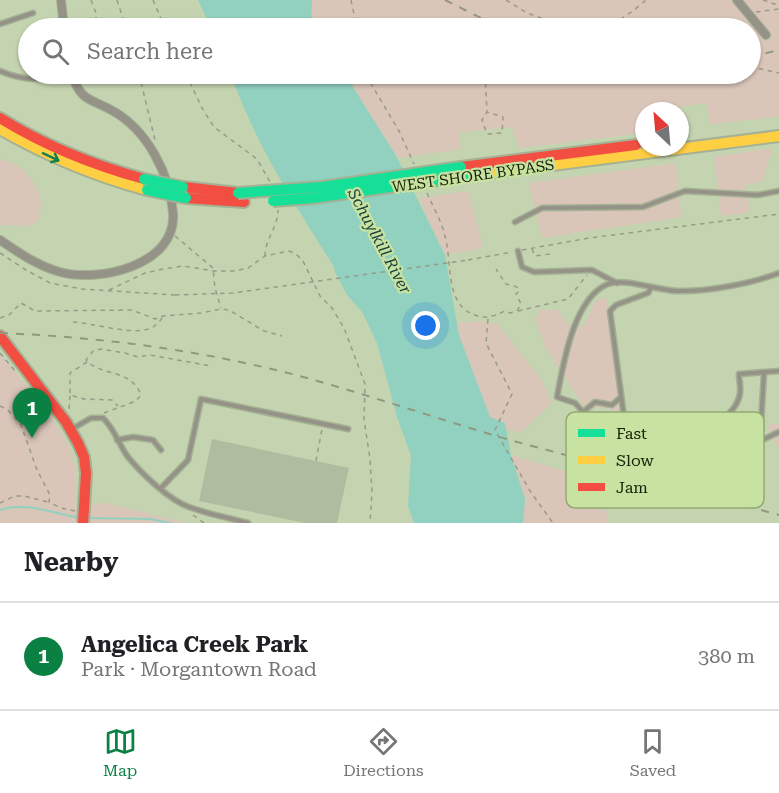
<!DOCTYPE html>
<html lang="en">
<head>
<meta charset="utf-8">
<style>
  :root { --surface:#fff; --page:#f2f2f2; --text:#202124; --muted:#757577; --line:#e0e0e0; --accent:#0b8043 }
  body { margin:0; font-family:"Roboto Serif",serif; background:var(--page); color:var(--text) }
  .compass { position:absolute; left:635px; top:102px; width:54px; height:54px; border-radius:50%; background:var(--surface); box-shadow:0 2px 4px #0004; rotate:334deg }
  .you { position:absolute; left:426px; top:326px; width:21px; height:21px; margin:-15px; border:4px solid #fff; border-radius:50%; background:#1a73e8; box-shadow:0 0 0 9px #1a73e833 }
  .badge { display:grid; place-items:center; width:39px; height:39px; border-radius:50%; background:var(--accent); color:#fff; font-size:20px; font-weight:700 }
  .pin { position:absolute; translate:-50% -50px; filter:drop-shadow(0 2px 3px #0008) }
  .pin::after { content:''; position:absolute; top:32px; width:21px; height:18px; background:inherit; clip-path:polygon(0 0,100% 0,50% 100%) }
  .list { margin:0; padding:0; list-style:none }
  h2 { display:flex; justify-content:space-between; align-items:center; height:78px; margin:0; padding:0 24px; font-size:26px }
  h2 small { font-size:20px; font-weight:400; color:var(--muted) }
  .list li { display:grid; grid-template-columns:39px 1fr auto; gap:18px; align-items:center; box-sizing:border-box; height:108px; padding:0 24px; border-top:2px solid var(--line) }
  .list b { display:block; font-size:22px; white-space:nowrap }
  .list p { margin:0; font-size:20px; white-space:nowrap; color:var(--muted) }
  .list em { font-size:20px; font-style:normal; color:var(--muted) }
  .icon { flex:none; width:33px; height:33px; fill:none; stroke:currentColor; stroke-width:2; stroke-linecap:round; stroke-linejoin:round }
  .map { position:relative; flex:none; width:779px; height:523px; overflow:hidden }
  .search { position:absolute; background:var(--surface); box-shadow:0 2px 4px #0004; left:18px; right:18px; top:18px; height:66px; display:flex; align-items:center; gap:15px; box-sizing:border-box; padding:0 21px; border-radius:33px; color:var(--muted); font-size:22px }
  .sheet { height:186px; background:var(--surface) }
  nav { display:flex; justify-content:space-around; align-items:center; box-sizing:border-box; height:84px; border-top:2px solid var(--line); background:var(--surface); font-size:16px; color:var(--muted) }
  nav a { display:grid; justify-items:center; gap:3px }
  nav .on { color:var(--accent) }
  .map>svg:first-child { display:block }
  .green { fill:#dac5b9 }
  .water { fill:#92d0bf }
  .lines { fill:none; stroke-linecap:round; stroke-linejoin:round }
  .stream { stroke:#92d0bf; stroke-width:2 }
  .building { fill:#b0bca0 }
  .lane-casing { stroke:#a5b194; stroke-width:7 }
  .street-casing { stroke:#a5b194; stroke-width:10 }
  .slow-casing { stroke:#a5b194; stroke-width:14 }
  .jam-casing { stroke:#a5b194; stroke-width:14 }
  .path { stroke:#979b89; stroke-width:1.5; stroke-dasharray:4.5 4.5; stroke-linecap:butt }
  .lane { stroke:#959387; stroke-width:4 }
  .street { stroke:#959387; stroke-width:8 }
  .slow { stroke:#ffcf43; stroke-width:10 }
  .jam { stroke:#f24e42; stroke-width:10 }
  .rail { stroke:#929782; stroke-width:2; stroke-dasharray:8 8; stroke-linecap:butt }
  .fast-bridge-casing { stroke:#a5b194; stroke-width:14; stroke-linecap:butt }
  .jam-bridge-casing { stroke:#a5b194; stroke-width:14; stroke-linecap:butt }
  .path-bridge { stroke:#979b89; stroke-width:1.5; stroke-dasharray:4.5 4.5; stroke-linecap:butt }
  .fast-bridge { stroke:#16e098; stroke-width:10 }
  .jam-bridge { stroke:#f24e42; stroke-width:10 }
  .oneway { stroke:#168050 }
  .labels { text-anchor:middle; stroke-width:4.5; stroke-linejoin:round; paint-order:stroke }
  .street-label { font-size:15px; fill:#172107; stroke:#c8e3a1 }
  .water-label { font-size:16px; font-style:italic; fill:#1b423e; stroke:#c8e3a1 }
  .key { fill:#c8e3a1; stroke:#93a973; stroke-width:1.5 }
  .key-label { font-size:16px; fill:#172107 }
</style>
</head>
<body>
<div class="map">
<svg width="779" height="523" viewBox="0 0 779 523">
  <rect width="100%" height="100%" fill="#c5d4b0"/>
  <!-- green -->
  <g class="green">
    <path d="M 312,0 L 779,0 L 779,117 L 710,124 L 706,103 L 671,108 L 671,111 L 644,111 L 644,133 L 519,148 L 512,127 L 458,133 L 461,149 L 398,158 L 353,87 L 349,74 L 750,74 L 750,28 L 311,28 Z"/>
    <path d="M 773,148 L 762,182 L 745,185 L 750,212 L 721,216 L 714,157 Z"/>
    <path d="M 0,159 C 6,161 14,163 18,166 C 36,179 46,202 38,222 L 26,226 L 0,225 Z"/>
    <path d="M 676,163 L 681,217 L 542,238 L 529,183 Z"/>
    <path d="M 469,191 L 483,248 L 445,255 L 419,198 Z"/>
    <path d="M 605,297 L 608,303 L 625,441 L 618,439 L 611,423 L 612,409 L 584,407 L 546,348 L 535,319 L 541,310 L 558,310 L 569,326 L 584,326 L 595,301 Z"/>
    <path d="M 479,321 L 498,324 L 542,381 L 552,403 L 520,433 L 506,429 L 505,423 L 490,417 C 478,387 462,355 457,323 Z"/>
    <path d="M 0,353 C 20,379 68,431 74,461 C 77,475 76,489 75,503 L 107,503 L 185,523 L 0,523 Z"/>
    <path d="M 779,423 L 779,451 L 767,425 Z"/>
    <path d="M 511,455 L 601,482 L 608,523 L 523,523 L 525,499 Z"/>
  </g>
  <!-- water -->
  <g class="water">
    <path d="M 198,0 L 312,0 L 311,28 L 211,28 Z"/>
    <path d="M 229,74 L 349,74 L 353,87 L 395,154 L 445,255 L 459,335 L 490,417 L 505,423 L 511,455 L 525,499 L 523,523 L 414,523 L 408,506 L 411,456 L 397,417 L 377,343 L 362,312 L 347,295 L 335,272 L 334,267 C 303,217 269,166 246,112 C 240,99 236,86 229,74 Z"/>
  </g>
  <g class="lines">
    <!-- stream -->
    <g class="stream">
      <path d="M 0,510 C 26,501 54,514 81,518"/>
      <path d="M 86,518 L 150,519 L 170,523"/>
    </g>
  </g>
  <!-- building -->
  <path class="building" d="M 212,439 L 349,468 L 337,523 L 305,523 L 199,501 Z"/>
  <g class="lines">
    <!-- lane casing -->
    <g class="lane-casing">
      <g id="lane">
        <path d="M 0,24 L 33,13"/>
        <path d="M 0,71 C 27,82 41,80 69,74"/>
        <path d="M 515,222 L 542,208 L 643,207 L 685,191 L 758,195 L 779,191"/>
        <path d="M 518,251 L 522,267 L 534,272 L 592,270 L 617,283"/>
        <path d="M 651,288 L 648,293 L 616,305 L 610,311 L 624,417 L 643,438 L 710,435 C 718,421 738,411 740,393 C 741,387 739,380 739,374 L 779,371"/>
        <path d="M 621,397 L 612,405 L 595,402 L 583,412 L 575,403 L 557,397 C 563,366 573,298 608,284 C 624,278 657,290 676,291 C 706,292 750,284 779,273"/>
        <path d="M 726,417 L 743,415 L 761,421"/>
        <path d="M 72,429 L 91,418 L 103,418 C 114,428 119,445 128,457 C 142,474 169,500 189,507 C 208,514 229,518 248,523"/>
        <path d="M 117,440 L 133,437 L 153,440 L 161,450"/>
        <path d="M 760,441 L 779,432"/>
        <path d="M 713,456 L 713,462 L 725,467 L 743,455 L 760,441 L 764,373"/>
        <path d="M 161,488 L 188,460 L 201,399 L 348,429"/>
      </g>
    </g>
    <!-- street casing -->
    <g class="street-casing">
      <g id="street">
        <path d="M 61,0 L 64,28"/>
        <path d="M 737,0 L 766,35"/>
        <path d="M 0,240 C 19,253 38,266 60,272 C 99,283 177,265 173,213 C 170,174 147,130 113,111 C 88,97 83,103 71,74"/>
      </g>
    </g>
    <!-- slow casing -->
    <g class="slow-casing">
      <g id="slow">
        <path d="M 0,129 C 47,156 95,176 147,190"/>
        <path d="M 466,176 L 779,136"/>
      </g>
    </g>
    <!-- jam casing -->
    <g class="jam-casing">
      <g id="jam">
        <path d="M 0,118 C 45,146 93,165 144,179"/>
        <path d="M 461,167 L 636,145"/>
        <path d="M 183,187 L 238,193"/>
        <path d="M 186,198 L 244,202"/>
        <path d="M 0,336 L 66,422 L 78,443 L 84,457 L 86,473 L 84,507"/>
      </g>
    </g>
    <!-- path -->
    <g class="path">
      <path d="M 91,0 L 96,13 L 96,28"/>
      <path d="M 117,0 L 126,28"/>
      <path d="M 153,0 L 165,28"/>
      <path d="M 351,0 L 357,28"/>
      <path d="M 506,0 L 527,13 L 570,28"/>
      <path d="M 763,0 L 774,4 L 779,3"/>
      <path d="M 756,12 L 779,9"/>
      <path d="M 595,28 C 614,27 632,12 646,0"/>
      <path d="M 750,69 L 757,68 L 779,73"/>
      <path d="M 139,74 L 155,140"/>
      <path d="M 186,74 L 202,108 L 214,127 L 257,159 L 270,182"/>
      <path d="M 368,74 L 370,82 L 399,131 L 414,164"/>
      <path d="M 485,74 L 487,112 L 482,120 L 487,134 L 502,133 L 503,117 L 487,112"/>
      <path d="M 628,74 C 662,80 693,79 727,74"/>
      <path d="M 427,193 C 433,207 442,222 445,236 C 452,260 445,300 470,313 C 484,320 492,317 505,311 L 510,313 L 517,311 L 521,304 L 516,294 L 519,291 L 517,287 L 506,284 L 496,269"/>
      <path d="M 175,236 L 213,268 L 215,288 L 221,308"/>
      <path d="M 532,249 L 535,256 L 550,254"/>
      <path d="M 522,250 L 589,238 L 779,214"/>
      <path d="M 0,253 L 26,270 L 50,283 L 82,289 L 175,295"/>
      <path d="M 265,256 C 265,239 278,227 278,210"/>
      <path d="M 468,260 L 512,252"/>
      <path d="M 109,290 L 145,273 L 163,269 L 183,266 L 214,271 L 235,271 L 248,268 L 265,256 L 289,251 L 296,254 L 303,261 L 320,296 L 332,308 L 344,328 L 365,384 L 364,419 L 370,459 L 372,492 L 370,523"/>
      <path d="M 518,311 L 568,299 L 587,275"/>
      <path d="M 0,318 L 9,315 L 21,303 L 35,311 L 132,310 L 155,319 L 163,316 L 201,313 L 221,309 L 229,310 L 264,331 L 282,336"/>
      <path d="M 488,319 L 486,343 L 512,394 L 495,430 L 530,491 L 553,523"/>
      <path d="M 73,322 C 92,323 131,335 149,329 C 155,327 159,322 163,317"/>
      <path d="M 0,353 L 15,371"/>
      <path d="M 87,362 L 70,373 L 70,395 L 84,399 L 112,400 L 118,406"/>
      <path d="M 0,406 L 8,410 L 21,425 L 37,470 L 50,495 L 49,502 L 61,508 L 75,511"/>
      <path d="M 69,409 L 70,396"/>
      <path d="M 104,413 L 136,401 L 141,395 C 131,368 101,377 86,360 L 93,351 L 101,349 L 125,353 L 138,357 L 150,355 L 211,366"/>
      <path d="M 316,461 L 322,429"/>
      <path d="M 0,503 L 15,496 L 24,496 L 48,502"/>
      <path d="M 193,515 L 204,523"/>
    </g>
    <!-- lane -->
    <use href="#lane" class="lane"/>
    <!-- street -->
    <use href="#street" class="street"/>
    <!-- slow -->
    <use href="#slow" class="slow"/>
    <!-- jam -->
    <use href="#jam" class="jam"/>
    <!-- rail -->
    <g class="rail">
      <path d="M 445,0 L 501,28"/>
      <path d="M 750,57 L 779,50"/>
      <path d="M 0,333 C 100,337 199,350 296,375 C 370,395 443,421 517,442 C 605,465 692,491 779,515"/>
    </g>
    <!-- fast-bridge casing -->
    <g class="fast-bridge-casing">
      <g id="fast-bridge">
        <path d="M 144,179 L 183,187"/>
        <path d="M 147,190 L 186,198"/>
        <path d="M 238,193 L 322,187 L 461,167"/>
        <path d="M 273,201 L 313,198 L 466,176"/>
      </g>
    </g>
    <!-- jam-bridge casing -->
    <g class="jam-bridge-casing">
      <path id="jam-bridge" d="M 83,523 L 84,507"/>
    </g>
    <!-- path-bridge -->
    <path class="path-bridge" d="M 175,295 L 233,293 L 468,260"/>
    <!-- fast-bridge -->
    <use href="#fast-bridge" class="fast-bridge"/>
    <!-- jam-bridge -->
    <use href="#jam-bridge" class="jam-bridge"/>
  </g>
  <!-- one-way arrows -->
  <defs><path id="oneway-shaft" d="M-6 0H5M1.5-3L5.5 0L1.5 3" fill="none" stroke-width="1.6" stroke-linecap="round" stroke-linejoin="round" transform="scale(1.5)"/></defs>
  <use class="oneway" href="#oneway-shaft" transform="translate(51 157) rotate(25)"/>
  <g class="labels">
    <!-- street labels -->
    <g class="street-label">
      <text transform="translate(473 176) rotate(-8)" y="5">WEST SHORE BYPASS</text>
    </g>
    <!-- water labels -->
    <g class="water-label">
      <text transform="translate(380 241) rotate(62)" y="6">Schuylkill River</text>
    </g>
  </g>
  <!-- legend -->
  <rect x="566" y="412" width="198" height="96" rx="9" class="key"/>
  <rect x="578" y="429" width="27" height="8" fill="#16e098"/>
  <rect x="578" y="456" width="27" height="8" fill="#ffcf43"/>
  <rect x="578" y="483" width="27" height="8" fill="#f24e42"/>
  <g class="key-label">
    <text x="616" y="439">Fast</text>
    <text x="616" y="466">Slow</text>
    <text x="616" y="493">Jam</text>
  </g>
</svg>
<svg class="compass" viewBox="-18 -18 36 36"><path d="M0-13l5 13h-10z" fill="#e53935"/><path d="M0 13l5-13h-10z" fill="#757577"/></svg>
<div class="you"></div>
<div class="pin badge" style="left:32px;top:438px">1</div>
<div class="search"><svg class="icon" aria-label="search" viewBox="0 0 24 24"><circle cx="10" cy="10" r="6"/><path d="M15 15l6 6"/></svg>Search here</div>
</div>
<section class="sheet">
<h2>Nearby<small></small></h2>
<ul class="list">
<li><span class="badge">1</span><div><b>Angelica Creek Park</b><p>Park · Morgantown Road</p></div><em>380 m</em></li>
</ul>
</section>
<nav>
<a class="on"><svg class="icon" aria-label="map" viewBox="0 0 24 24"><path d="M3 6l6-2 6 2 6-2v14l-6 2-6-2-6 2zM9 4v14M15 6v14"/></svg>Map</a>
<a><svg class="icon" aria-label="directions" viewBox="0 0 24 24"><path d="M12 3l9 9-9 9-9-9zM9 14v-3h6M13 9l2 2-2 2"/></svg>Directions</a>
<a><svg class="icon" aria-label="saved" viewBox="0 0 24 24"><path d="M7 4h10v16l-5-4-5 4z"/></svg>Saved</a>
</nav>
</body>
</html>
